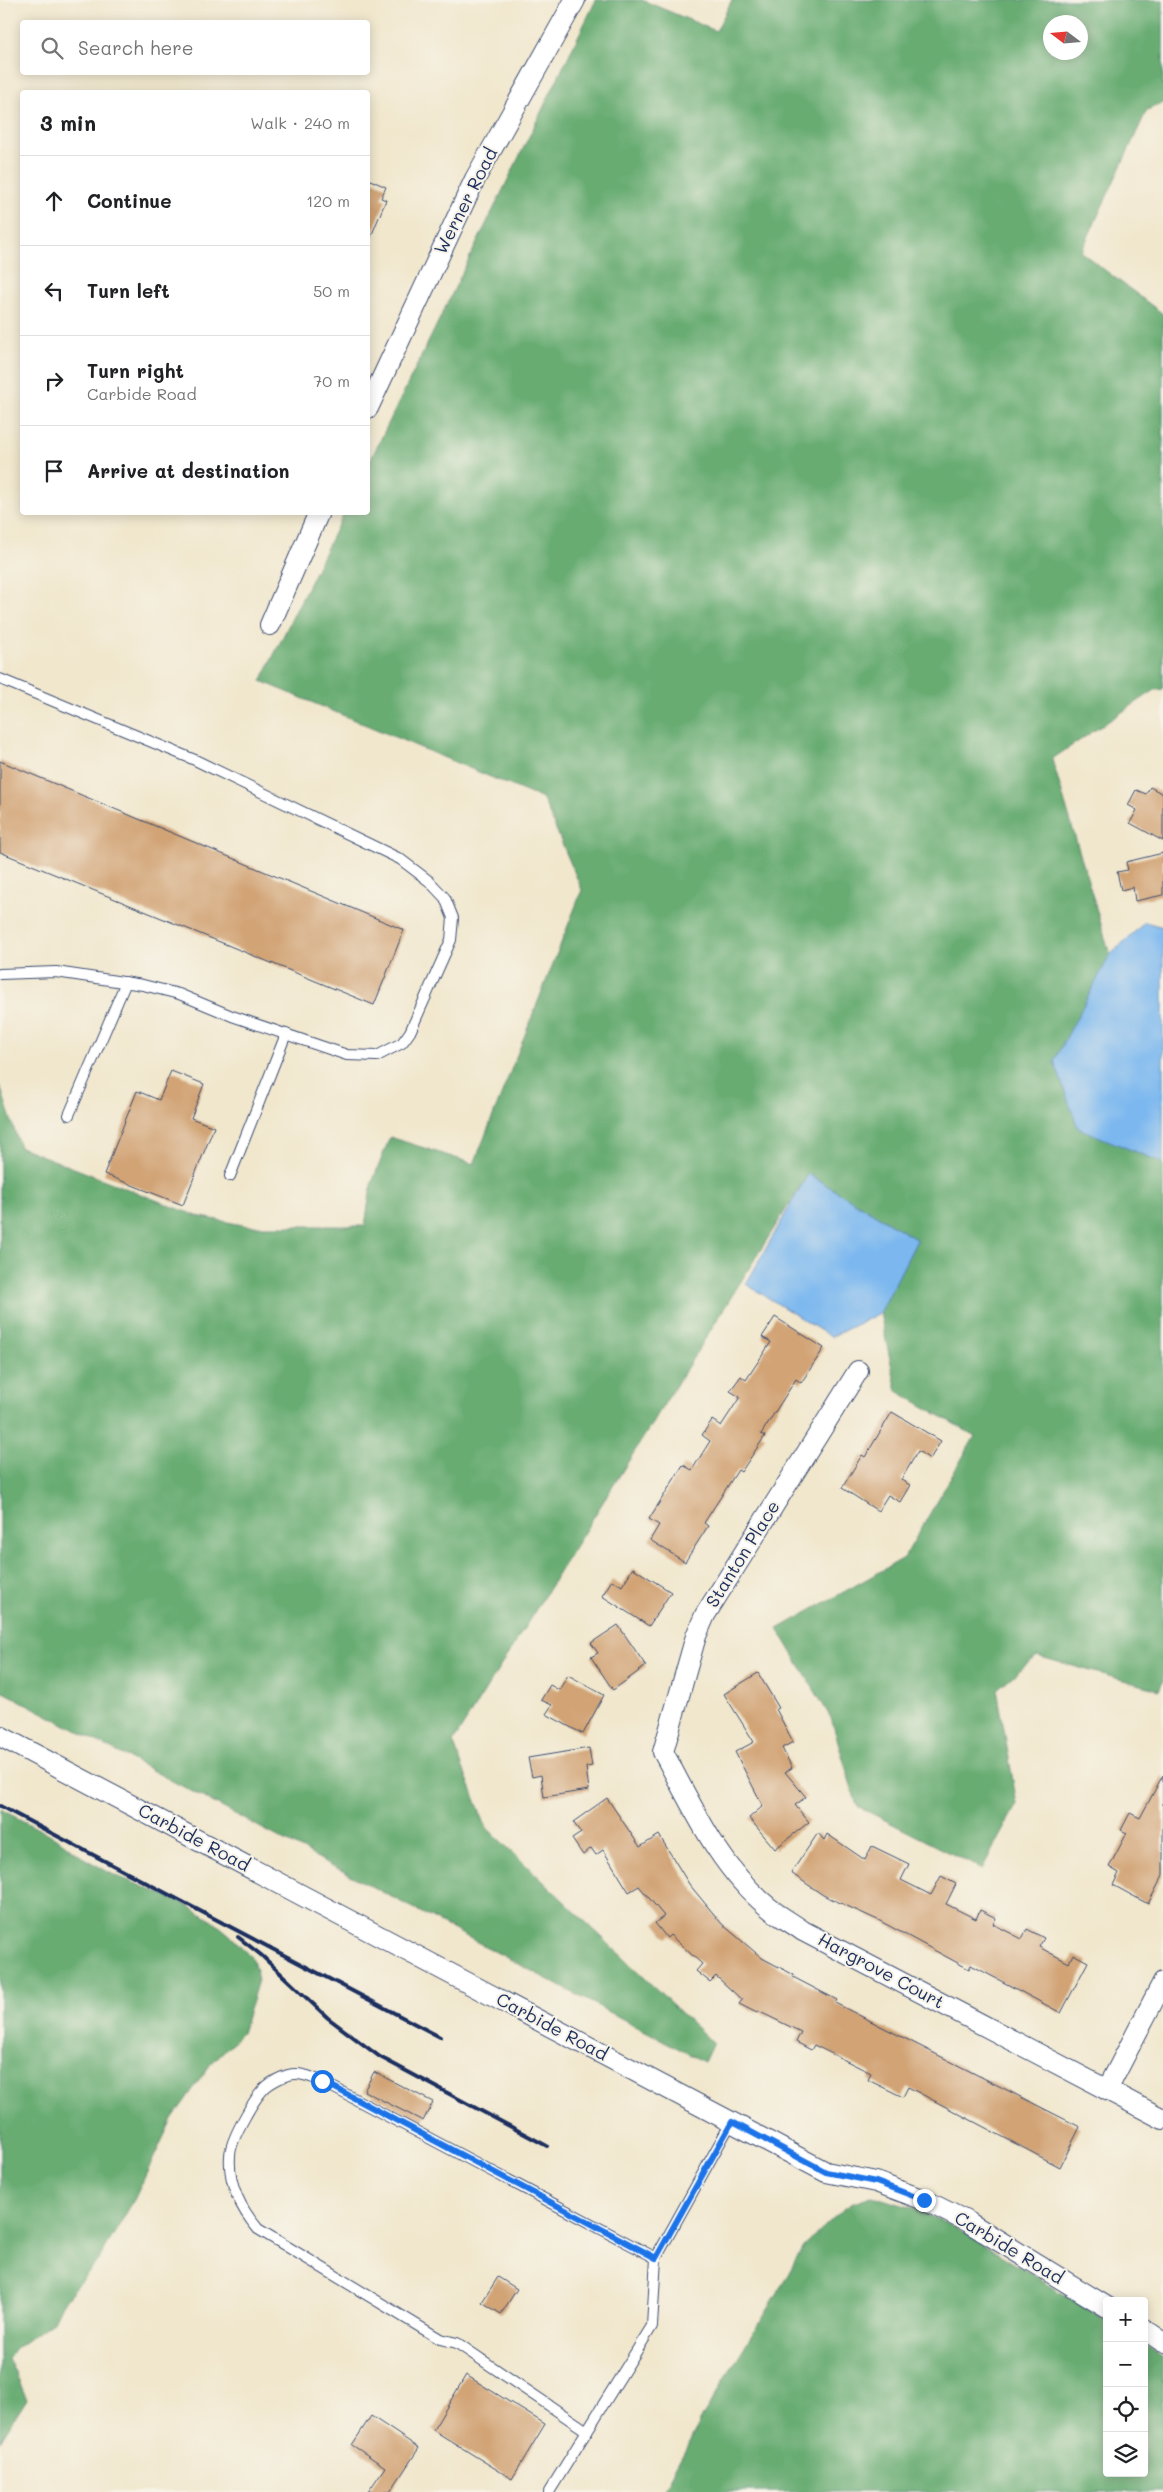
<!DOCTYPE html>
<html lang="en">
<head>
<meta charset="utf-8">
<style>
  :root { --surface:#fff; --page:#f6f6f6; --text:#202124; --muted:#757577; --line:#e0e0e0 }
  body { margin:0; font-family:Mali,sans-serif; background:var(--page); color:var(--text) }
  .controls { position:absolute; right:15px; bottom:15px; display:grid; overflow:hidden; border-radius:5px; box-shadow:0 2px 12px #0003 }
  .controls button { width:45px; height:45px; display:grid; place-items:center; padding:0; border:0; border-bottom:1px solid var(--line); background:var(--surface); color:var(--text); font:25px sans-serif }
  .compass { position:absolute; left:1043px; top:15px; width:45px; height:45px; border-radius:50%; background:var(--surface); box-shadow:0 2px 12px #0003; rotate:286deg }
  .stop { position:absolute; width:15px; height:15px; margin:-11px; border:4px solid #1a73e8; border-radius:50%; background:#fff }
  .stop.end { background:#1a73e8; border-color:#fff; box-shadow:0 1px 5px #0008 }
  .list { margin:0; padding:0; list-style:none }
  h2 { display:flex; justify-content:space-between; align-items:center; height:65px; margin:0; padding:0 20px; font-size:21px }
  h2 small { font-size:16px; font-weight:400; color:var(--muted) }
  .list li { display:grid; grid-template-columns:32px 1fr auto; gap:15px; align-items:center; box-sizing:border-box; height:90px; padding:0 20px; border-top:1px solid var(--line) }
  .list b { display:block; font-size:19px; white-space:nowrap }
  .list p { margin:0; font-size:16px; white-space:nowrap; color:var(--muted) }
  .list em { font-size:16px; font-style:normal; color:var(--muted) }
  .icon { flex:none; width:28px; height:28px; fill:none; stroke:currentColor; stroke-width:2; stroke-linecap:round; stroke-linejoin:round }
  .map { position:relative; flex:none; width:1163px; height:2492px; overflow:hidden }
  .search { position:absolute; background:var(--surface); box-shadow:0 2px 12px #0003; left:20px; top:20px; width:350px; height:55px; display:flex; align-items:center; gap:12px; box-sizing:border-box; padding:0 18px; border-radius:5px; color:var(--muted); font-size:19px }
  .panel { position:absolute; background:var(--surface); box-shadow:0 2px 12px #0003; left:20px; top:90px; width:350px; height:425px; border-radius:5px }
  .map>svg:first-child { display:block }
  .forest { fill:#67ac72; stroke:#416e68; fill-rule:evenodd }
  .water { fill:#7cb8ef; stroke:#4c74a6 }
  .building { fill:#d1a375 }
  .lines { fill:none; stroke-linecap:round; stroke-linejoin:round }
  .lane-casing { stroke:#3b4b6f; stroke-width:12 }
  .street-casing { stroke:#3b4b6f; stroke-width:22 }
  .lane { stroke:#fff; stroke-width:10 }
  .street { stroke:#fff; stroke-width:20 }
  .rail { stroke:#1b2f5e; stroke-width:4 }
  .route { stroke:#1a73e8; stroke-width:6 }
  .labels { text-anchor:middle; stroke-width:4; stroke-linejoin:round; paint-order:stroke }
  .street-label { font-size:18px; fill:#1b2f5e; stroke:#f7f3e8 }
</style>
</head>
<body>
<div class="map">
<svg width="1163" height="2492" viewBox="0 0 1163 2492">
  <rect width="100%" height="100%" fill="#f7f3e8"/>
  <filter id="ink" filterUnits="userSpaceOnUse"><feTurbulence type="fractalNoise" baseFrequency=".02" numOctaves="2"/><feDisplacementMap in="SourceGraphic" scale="10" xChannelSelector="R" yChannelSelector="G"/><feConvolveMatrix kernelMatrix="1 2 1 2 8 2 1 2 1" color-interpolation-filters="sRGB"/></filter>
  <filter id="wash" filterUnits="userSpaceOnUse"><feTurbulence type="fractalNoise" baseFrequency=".0096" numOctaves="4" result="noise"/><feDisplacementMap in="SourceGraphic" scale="20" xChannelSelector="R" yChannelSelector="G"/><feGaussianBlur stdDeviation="1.12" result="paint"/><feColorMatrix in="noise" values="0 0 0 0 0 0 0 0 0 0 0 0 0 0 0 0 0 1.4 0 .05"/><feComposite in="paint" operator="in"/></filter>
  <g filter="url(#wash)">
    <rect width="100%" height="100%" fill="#f1e7cd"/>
    <!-- forest -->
    <g class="forest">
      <path d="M 596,0 L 642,0 L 716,31 L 732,0 L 1163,0 L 1163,103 L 1147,110 L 1081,252 L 1163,314 L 1163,689 L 1155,690 L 1052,759 L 1110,955 L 1054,1062 L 1079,1128 L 1163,1163 L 1163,1682 L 1159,1690 L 1037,1656 L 997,1689 L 1017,1804 L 982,1869 L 857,1806 L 831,1718 L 778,1629 L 904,1558 L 975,1436 L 897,1391 L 880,1313 L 917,1240 L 808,1174 L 453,1742 L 486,1827 L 713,2043 L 704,2062 L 0,1690 L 0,1086 L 20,1147 L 197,1216 L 248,1226 L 365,1226 L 371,1185 L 390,1137 L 474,1164 L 582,890 L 543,799 L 261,681 L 344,513 L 368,512 L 368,465 ZM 1050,22 L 1080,22 L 1080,52 L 1050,52 Z"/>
      <path d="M 0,1809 L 58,1839 L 82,1857 L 112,1874 L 183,1903 L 213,1921 L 230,1935 L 253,1959 L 258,1980 L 242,2033 L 210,2065 L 172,2119 L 134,2200 L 99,2259 L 62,2304 L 54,2321 L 15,2349 L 8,2358 L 27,2399 L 0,2441 Z"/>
      <path d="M 872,2196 L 913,2208 L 962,2231 L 1107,2321 L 1107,2473 L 1144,2473 L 1144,2345 L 1163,2357 L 1163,2492 L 662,2492 L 714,2396 L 780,2289 L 803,2247 L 844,2208 L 853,2202 Z"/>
    </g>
    <!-- water -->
    <g class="water">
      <path d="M 1145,922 L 1163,927 L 1163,1163 L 1078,1128 L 1054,1061 L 1110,955 Z"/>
      <path d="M 808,1174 L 917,1240 L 880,1313 L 831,1337 L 746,1284 Z"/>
    </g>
    <g id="blocks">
      <!-- building -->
      <g class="building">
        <path d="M 368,179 L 386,187 L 381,198 L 386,200 L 368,244 Z"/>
        <path d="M 0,761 L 404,930 L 374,1005 L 0,852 Z"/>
        <path d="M 1150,787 L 1163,794 L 1163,841 L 1130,823 L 1137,810 L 1128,805 L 1136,790 L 1146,794 Z"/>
        <path d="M 1163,853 L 1163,895 L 1135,901 L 1133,887 L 1121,890 L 1117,872 L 1128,870 L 1126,862 Z"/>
        <path d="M 171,1071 L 204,1084 L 191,1118 L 214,1127 L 183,1205 L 104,1174 L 137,1091 L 159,1100 Z"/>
        <path d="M 775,1317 L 824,1348 L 801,1383 L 796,1379 L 761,1434 L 765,1436 L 741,1472 L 738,1470 L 704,1523 L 708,1526 L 685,1562 L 650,1540 L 659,1525 L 649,1519 L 683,1465 L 692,1470 L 710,1441 L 702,1435 L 712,1420 L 721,1426 L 740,1397 L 730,1391 L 741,1376 L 746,1380 L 771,1342 L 762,1337 Z"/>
        <path d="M 892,1412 L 941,1441 L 930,1459 L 918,1451 L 901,1480 L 910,1485 L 900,1502 L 888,1495 L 878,1511 L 842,1488 L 862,1455 L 865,1457 Z"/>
        <path d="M 633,1568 L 671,1592 L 649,1626 L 602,1596 L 612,1580 L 622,1586 Z"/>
        <path d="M 618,1625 L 646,1666 L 613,1690 L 591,1657 L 598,1653 L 591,1643 Z"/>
        <path d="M 758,1673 L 779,1708 L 776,1709 L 793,1742 L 782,1748 L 792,1768 L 785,1772 L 806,1797 L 795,1805 L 809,1822 L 775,1849 L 749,1818 L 763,1806 L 735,1752 L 754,1742 L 724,1694 Z"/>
        <path d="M 568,1675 L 604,1695 L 583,1734 L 546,1714 L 552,1705 L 541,1700 L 550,1685 L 559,1690 Z"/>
        <path d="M 589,1748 L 592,1766 L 586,1767 L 589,1790 L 544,1797 L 541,1775 L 532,1777 L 528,1758 Z"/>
        <path d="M 1163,1775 L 1163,1875 L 1148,1904 L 1113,1885 L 1119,1873 L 1109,1867 L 1127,1833 L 1121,1830 L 1130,1813 L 1140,1818 Z"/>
        <path d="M 607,1798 L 640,1847 L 659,1835 L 689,1884 L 722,1924 L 762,1958 L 794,1975 L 793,1977 L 837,2000 L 835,2003 L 1080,2127 L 1060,2167 L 908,2087 L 903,2097 L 868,2080 L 871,2073 L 814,2045 L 811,2050 L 796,2042 L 801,2032 L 758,2011 L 757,2013 L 739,2004 L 742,2000 L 716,1976 L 710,1982 L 696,1971 L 702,1964 L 670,1935 L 667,1938 L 655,1923 L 664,1916 L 639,1886 L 629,1892 L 603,1850 L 596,1855 L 591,1848 L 583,1855 L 572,1839 L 581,1833 L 573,1822 Z"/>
        <path d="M 818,1833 L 824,1840 L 827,1834 L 865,1860 L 872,1846 L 909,1864 L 901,1880 L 931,1895 L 941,1876 L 956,1884 L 946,1904 L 976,1919 L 980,1910 L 996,1918 L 993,1924 L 1022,1939 L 1027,1929 L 1044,1938 L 1039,1947 L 1069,1963 L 1073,1954 L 1088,1962 L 1061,2013 L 971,1965 L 969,1969 L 880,1921 L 823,1895 L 791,1873 Z"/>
        <path d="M 374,2072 L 433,2102 L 423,2121 L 364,2091 Z"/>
        <path d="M 498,2277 L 517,2289 L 501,2314 L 482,2302 Z"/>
        <path d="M 466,2375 L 545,2424 L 512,2479 L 433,2430 Z"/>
        <path d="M 371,2416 L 419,2448 L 390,2492 L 368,2492 L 385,2467 L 352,2445 Z"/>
      </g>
    </g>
  </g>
  <g filter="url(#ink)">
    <use href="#blocks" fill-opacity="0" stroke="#3b4b6f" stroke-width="1"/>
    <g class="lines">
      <!-- lane casing -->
      <g class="lane-casing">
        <g id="lane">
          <path d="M 0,679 L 195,760 L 400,859 L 429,881 L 445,898 L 453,918 L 451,940 L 410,1032 L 402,1043 L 377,1056 L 347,1055 L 232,1016 L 179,994 L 143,985 L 56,972 L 0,974"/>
          <path d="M 69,1115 L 126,982"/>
          <path d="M 230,1176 L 286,1034"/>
          <path d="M 587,2431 L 457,2343 L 440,2339 L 258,2229 C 241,2209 228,2183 230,2156 C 230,2140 255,2096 267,2086 C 272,2082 282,2077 288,2075 C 300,2072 311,2077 321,2081 L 656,2258"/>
          <path d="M 549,2492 L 652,2326 L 656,2258 L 732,2121"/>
        </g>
      </g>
      <!-- street casing -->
      <g class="street-casing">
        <g id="street">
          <path d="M 368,408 L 475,179 L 575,0"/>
          <path d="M 270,625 L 319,512"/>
          <path d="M 858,1371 L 705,1615 L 696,1636 L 663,1752 C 693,1807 719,1867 768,1907 C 779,1916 792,1923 803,1931 L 1163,2119"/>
          <path d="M 0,1736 L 826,2172 L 876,2182 L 924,2200 L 968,2222 L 1107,2307"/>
          <path d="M 1107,2090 L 1163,1982"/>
          <path d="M 1144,2329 L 1163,2342"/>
        </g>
      </g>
      <!-- lane -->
      <use href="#lane" class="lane"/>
      <!-- street -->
      <use href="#street" class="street"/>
      <!-- rail -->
      <g class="rail">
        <path d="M 0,1806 L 440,2037"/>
        <path d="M 238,1937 L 261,1955 L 328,2018 L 380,2057 L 547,2146"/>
      </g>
    </g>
  </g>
  <g class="lines" filter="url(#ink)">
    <!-- route -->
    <path class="route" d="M 322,2081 L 656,2258 L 732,2122 L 826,2172 L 876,2182 L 924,2200"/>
  </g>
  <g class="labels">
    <!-- street labels -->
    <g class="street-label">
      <text transform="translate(466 201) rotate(-63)" y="6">Werner Road</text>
      <text transform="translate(743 1554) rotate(-58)" y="6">Stanton Place</text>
      <text transform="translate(194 1838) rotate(28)" y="6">Carbide Road</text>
      <text transform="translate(881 1971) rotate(28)" y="6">Hargrove Court</text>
      <text transform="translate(552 2027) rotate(28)" y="6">Carbide Road</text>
      <text transform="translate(1009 2248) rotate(31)" y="6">Carbide Road</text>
    </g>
  </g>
</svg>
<div class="controls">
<button>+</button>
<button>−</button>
<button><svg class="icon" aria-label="locate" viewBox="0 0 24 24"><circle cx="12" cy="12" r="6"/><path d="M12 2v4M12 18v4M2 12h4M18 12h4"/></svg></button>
<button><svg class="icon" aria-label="layers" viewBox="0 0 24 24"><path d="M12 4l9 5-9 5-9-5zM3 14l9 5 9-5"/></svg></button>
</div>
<svg class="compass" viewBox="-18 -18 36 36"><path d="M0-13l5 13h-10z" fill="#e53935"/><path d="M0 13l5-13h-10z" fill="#757577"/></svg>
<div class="stop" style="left:322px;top:2081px"></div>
<div class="stop end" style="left:924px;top:2200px"></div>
<div class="search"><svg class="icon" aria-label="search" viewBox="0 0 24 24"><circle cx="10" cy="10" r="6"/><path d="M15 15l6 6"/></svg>Search here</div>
<section class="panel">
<h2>3 min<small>Walk · 240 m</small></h2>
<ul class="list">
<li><svg class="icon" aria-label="ahead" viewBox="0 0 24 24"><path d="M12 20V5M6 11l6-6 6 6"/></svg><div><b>Continue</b></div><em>120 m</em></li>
<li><svg class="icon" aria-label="left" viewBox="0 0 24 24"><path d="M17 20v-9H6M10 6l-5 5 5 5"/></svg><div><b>Turn left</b></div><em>50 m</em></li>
<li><svg class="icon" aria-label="right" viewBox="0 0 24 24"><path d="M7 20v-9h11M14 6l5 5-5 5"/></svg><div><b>Turn right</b><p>Carbide Road</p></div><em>70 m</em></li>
<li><svg class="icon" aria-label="arrive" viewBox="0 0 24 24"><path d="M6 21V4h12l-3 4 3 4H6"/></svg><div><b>Arrive at destination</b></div></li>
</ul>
</section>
</div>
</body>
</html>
